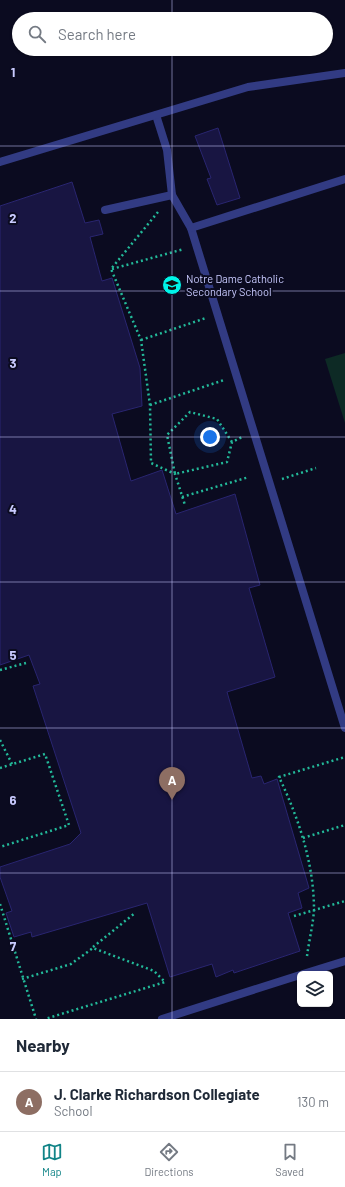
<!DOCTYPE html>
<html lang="en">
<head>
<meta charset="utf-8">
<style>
  :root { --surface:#fff; --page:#f2f2f3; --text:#1f2937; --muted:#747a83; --line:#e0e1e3; --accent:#118487 }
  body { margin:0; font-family:Barlow,sans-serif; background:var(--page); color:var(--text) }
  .controls { position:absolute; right:12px; bottom:12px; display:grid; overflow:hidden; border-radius:6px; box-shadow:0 1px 3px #0004 }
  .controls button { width:36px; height:36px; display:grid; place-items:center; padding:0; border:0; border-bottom:1px solid var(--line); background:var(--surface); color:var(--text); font:20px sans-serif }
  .you { position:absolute; left:210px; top:437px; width:14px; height:14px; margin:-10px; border:3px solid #fff; border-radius:50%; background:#1a73e8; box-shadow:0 0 0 6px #1a73e833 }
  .badge { display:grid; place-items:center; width:26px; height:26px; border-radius:50%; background:var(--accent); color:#fff; font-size:13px; font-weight:700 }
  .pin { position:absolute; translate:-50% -33px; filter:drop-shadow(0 1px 2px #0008) }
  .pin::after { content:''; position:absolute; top:21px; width:14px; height:12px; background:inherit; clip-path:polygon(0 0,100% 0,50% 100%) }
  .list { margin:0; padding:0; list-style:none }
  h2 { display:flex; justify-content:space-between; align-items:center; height:52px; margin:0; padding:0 16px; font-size:17px }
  h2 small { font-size:13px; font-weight:400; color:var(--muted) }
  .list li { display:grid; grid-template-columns:26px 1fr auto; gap:12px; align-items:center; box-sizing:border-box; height:60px; padding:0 16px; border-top:1px solid var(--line) }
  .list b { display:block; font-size:15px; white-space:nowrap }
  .list p { margin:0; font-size:13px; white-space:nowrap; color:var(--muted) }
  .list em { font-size:13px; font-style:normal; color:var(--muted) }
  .icon { flex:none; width:22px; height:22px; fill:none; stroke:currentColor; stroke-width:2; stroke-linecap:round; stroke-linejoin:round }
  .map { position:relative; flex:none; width:345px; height:1019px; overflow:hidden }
  .search { position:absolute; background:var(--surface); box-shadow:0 1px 3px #0004; left:12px; right:12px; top:12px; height:44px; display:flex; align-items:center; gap:10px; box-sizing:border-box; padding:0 14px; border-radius:22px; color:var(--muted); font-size:15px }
  .sheet { height:112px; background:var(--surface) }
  nav { display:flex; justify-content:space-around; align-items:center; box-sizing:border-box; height:56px; border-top:1px solid var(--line); background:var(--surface); font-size:11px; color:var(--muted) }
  nav a { display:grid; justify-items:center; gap:2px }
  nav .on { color:var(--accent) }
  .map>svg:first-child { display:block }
  .green { fill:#0d2a25 }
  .building { fill:#181542; stroke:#292570 }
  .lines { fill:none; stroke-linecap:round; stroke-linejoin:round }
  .path { stroke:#23b999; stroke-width:2.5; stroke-dasharray:2 3; stroke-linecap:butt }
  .lane { stroke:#323b83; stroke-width:8 }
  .grid { fill:none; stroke:#c9cbff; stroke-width:1; stroke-opacity:0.55 }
  .labels { text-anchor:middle; stroke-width:4; stroke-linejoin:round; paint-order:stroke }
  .poi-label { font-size:11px; fill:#c9cbff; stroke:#0b0b20; text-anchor:start }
  .grid-label { font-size:13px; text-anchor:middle; font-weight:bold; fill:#c9cbff; stroke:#0b0b20; stroke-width:4; stroke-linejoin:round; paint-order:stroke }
</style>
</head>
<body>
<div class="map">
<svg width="345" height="1019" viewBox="0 0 345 1019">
  <rect width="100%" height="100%" fill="#0b0b20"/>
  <!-- green -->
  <path class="green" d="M 345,353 L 345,423 L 325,359 Z"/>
  <!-- building -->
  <g class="building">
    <path d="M 218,128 L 240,198 L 217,205 L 207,179 L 211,178 L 195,136 Z"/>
    <path d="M 72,182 L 85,223 L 99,220 L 103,234 L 90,237 L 102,281 L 112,278 L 140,368 L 142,406 L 112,414 L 131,481 L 162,470 L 176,514 L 235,494 L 260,585 L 249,588 L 275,677 L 227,692 L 252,778 L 261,776 L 264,784 L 277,779 L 309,888 L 298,893 L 302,908 L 288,913 L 300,951 L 234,973 L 233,970 L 216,977 L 212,964 L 170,977 L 147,903 L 32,937 L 31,932 L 14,937 L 6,913 L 12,911 L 0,877 L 0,867 L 70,844 L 81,833 L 33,686 L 40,684 L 29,655 L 0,665 L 0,206 Z"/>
  </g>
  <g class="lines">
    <!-- path -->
    <g class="path">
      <path d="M 158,212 L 111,269 L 141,340 L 150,405 L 151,463 L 175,474 L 185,505"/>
      <path d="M 112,269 L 184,249"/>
      <path d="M 141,340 L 206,318"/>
      <path d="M 150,405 L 224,380"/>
      <path d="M 232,442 L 217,419 L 190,412 L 167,435 L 175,474 L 227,462 L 232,442 L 242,437"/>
      <path d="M 282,479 L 316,468"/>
      <path d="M 182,497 L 249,477"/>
      <path d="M 0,670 L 26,663"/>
      <path d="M 0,740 L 12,764"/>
      <path d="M 0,768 L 45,754 L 69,825 L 0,847"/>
      <path d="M 303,838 L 345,825"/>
      <path d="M 0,904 L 36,1019"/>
      <path d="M 294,916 L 345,901"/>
      <path d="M 93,947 L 135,913"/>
      <path d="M 307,956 C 309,941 313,925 314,910 C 314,864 299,819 279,777 L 345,757"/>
      <path d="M 22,979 L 71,964 L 93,948 L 154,971 L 165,982 L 45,1019"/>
    </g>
    <!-- lane -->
    <g class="lane">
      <path d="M 156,115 L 167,150 L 172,195 L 191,228 L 345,728"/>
      <path d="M 0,162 L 248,87 L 345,73"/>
      <path d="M 105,210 L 172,195"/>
      <path d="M 191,228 L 345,179"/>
      <path d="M 303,974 L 345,961"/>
      <path d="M 162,1019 L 300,975"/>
    </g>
  </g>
  <!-- grid -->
  <path class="grid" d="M 172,0 L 172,19M 172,49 L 172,1019M 0,146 L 345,146M 0,291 L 345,291M 0,437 L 345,437M 0,582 L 345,582M 0,728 L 345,728M 0,873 L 345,873"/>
  <!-- icons -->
  <defs>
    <g id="school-disc" transform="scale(1)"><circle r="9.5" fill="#00f4e8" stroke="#0b0b20"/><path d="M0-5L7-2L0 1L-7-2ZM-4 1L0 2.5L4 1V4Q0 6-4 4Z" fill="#111"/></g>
  </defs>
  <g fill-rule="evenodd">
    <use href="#school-disc" x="172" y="285"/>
  </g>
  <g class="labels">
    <!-- poi labels -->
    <g class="poi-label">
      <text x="186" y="283">Notre Dame Catholic<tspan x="186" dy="13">Secondary School</tspan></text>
    </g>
  </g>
  <g class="grid-label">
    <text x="13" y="77">1</text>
    <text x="13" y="223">2</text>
    <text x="13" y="368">3</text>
    <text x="13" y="514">4</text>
    <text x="13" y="660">5</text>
    <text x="13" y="805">6</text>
    <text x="13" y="951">7</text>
  </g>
</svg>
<div class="controls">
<button><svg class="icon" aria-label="layers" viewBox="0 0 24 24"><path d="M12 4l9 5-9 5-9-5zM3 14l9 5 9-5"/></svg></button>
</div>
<div class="you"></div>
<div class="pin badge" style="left:172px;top:800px;background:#8d6e63">A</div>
<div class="search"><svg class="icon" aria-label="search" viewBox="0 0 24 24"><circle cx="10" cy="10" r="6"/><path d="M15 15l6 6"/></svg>Search here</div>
</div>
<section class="sheet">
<h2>Nearby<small></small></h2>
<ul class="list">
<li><span class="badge" style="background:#8d6e63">A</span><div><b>J. Clarke Richardson Collegiate</b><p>School</p></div><em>130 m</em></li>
</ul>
</section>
<nav>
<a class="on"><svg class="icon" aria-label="map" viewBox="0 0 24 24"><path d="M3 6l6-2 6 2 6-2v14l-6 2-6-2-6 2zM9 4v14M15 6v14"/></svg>Map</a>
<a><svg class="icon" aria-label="directions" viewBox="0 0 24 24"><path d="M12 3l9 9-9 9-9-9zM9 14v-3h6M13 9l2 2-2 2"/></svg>Directions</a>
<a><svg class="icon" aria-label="saved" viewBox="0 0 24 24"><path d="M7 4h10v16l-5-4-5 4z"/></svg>Saved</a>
</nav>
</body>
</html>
